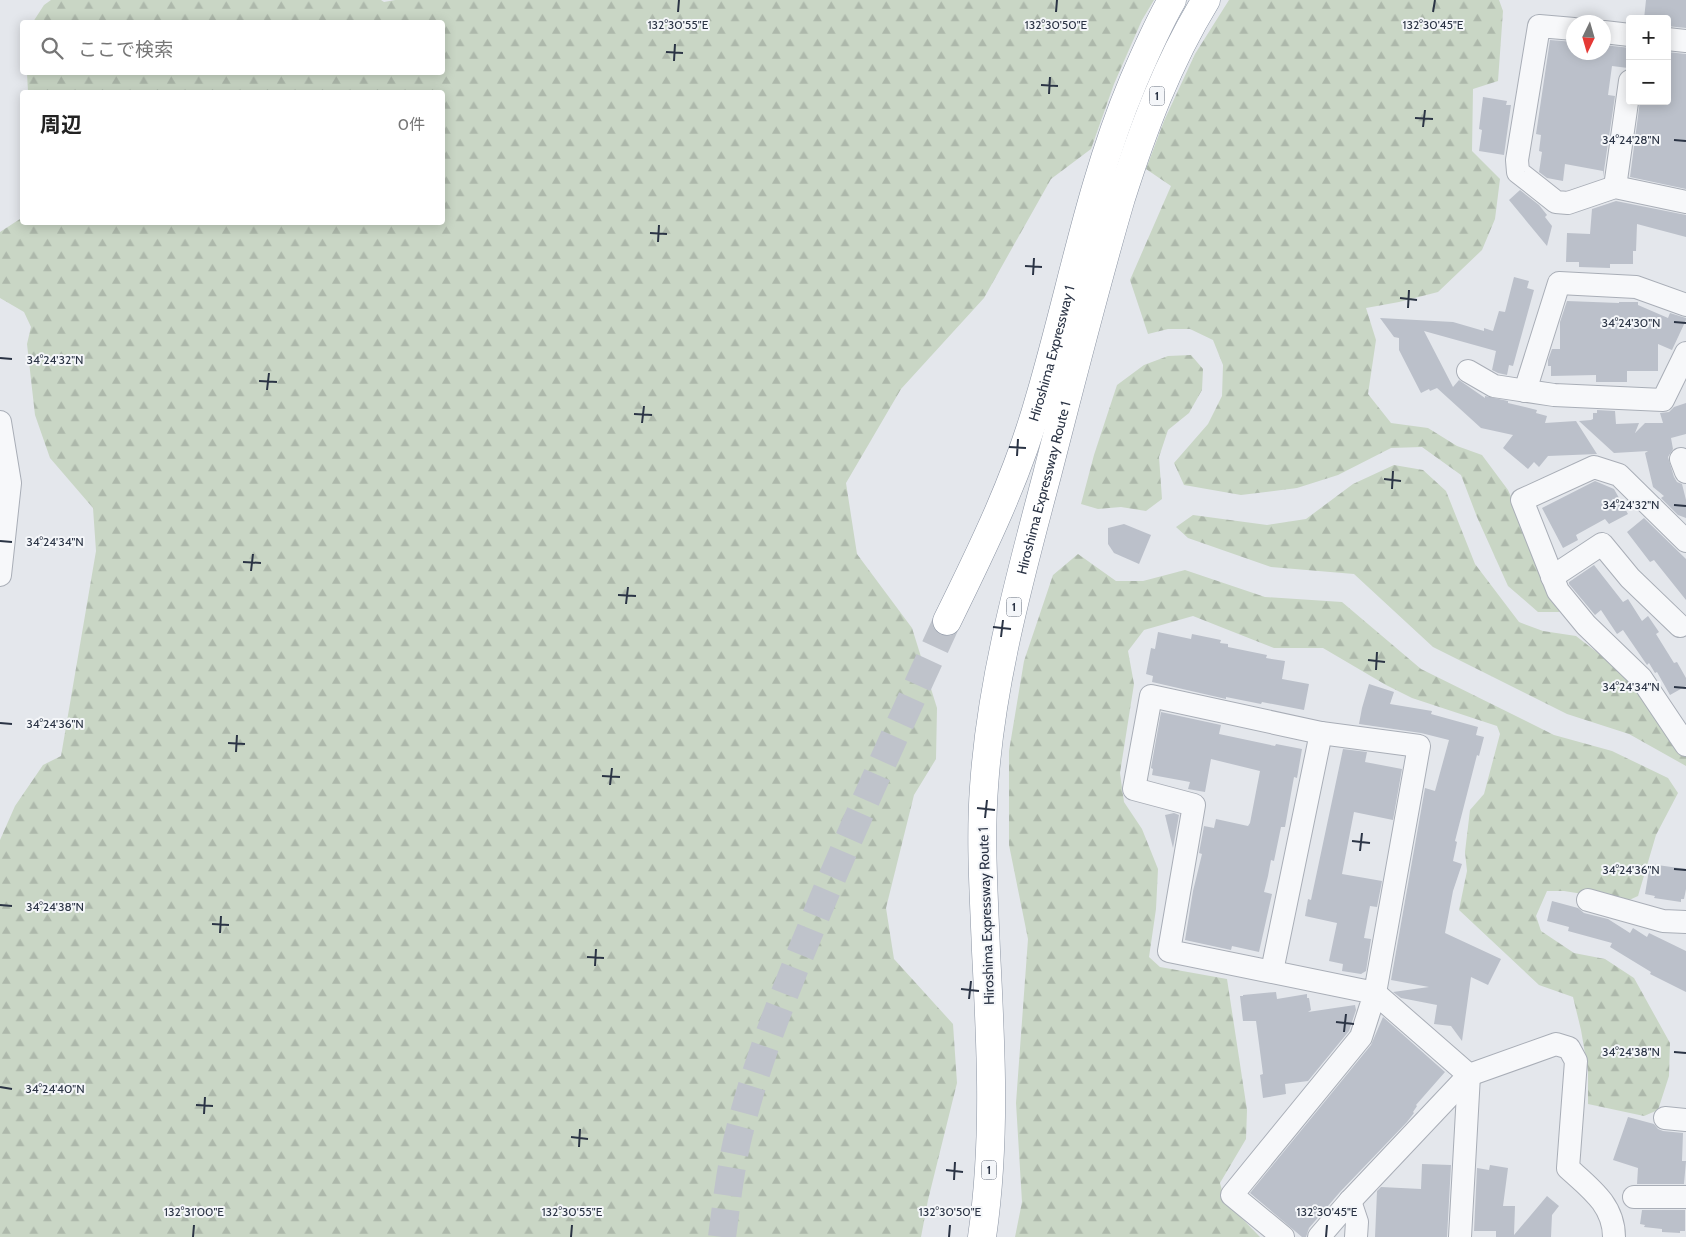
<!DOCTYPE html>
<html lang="ja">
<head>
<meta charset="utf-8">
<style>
  :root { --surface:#fff; --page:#f6f6f6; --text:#222; --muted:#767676; --line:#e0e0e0 }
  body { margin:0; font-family:Cabin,"Noto Sans JP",sans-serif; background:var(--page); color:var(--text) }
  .controls { position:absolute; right:15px; top:15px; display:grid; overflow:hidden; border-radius:5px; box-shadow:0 2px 12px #0003 }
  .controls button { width:45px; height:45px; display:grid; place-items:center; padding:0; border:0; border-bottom:1px solid var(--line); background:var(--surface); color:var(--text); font:25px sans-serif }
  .compass { position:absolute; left:1566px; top:15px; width:45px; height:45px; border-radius:50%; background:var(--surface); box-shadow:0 2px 12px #0003; rotate:185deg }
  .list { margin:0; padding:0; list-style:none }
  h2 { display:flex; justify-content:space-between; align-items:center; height:65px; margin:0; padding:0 20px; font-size:21px }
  h2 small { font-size:16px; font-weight:400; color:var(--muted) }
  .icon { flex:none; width:28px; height:28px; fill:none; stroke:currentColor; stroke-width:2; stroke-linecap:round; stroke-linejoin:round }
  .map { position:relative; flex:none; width:1686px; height:1237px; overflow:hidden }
  .search { position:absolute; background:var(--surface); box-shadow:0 2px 12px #0003; left:20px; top:20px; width:425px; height:55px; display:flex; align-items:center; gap:12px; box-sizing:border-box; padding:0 18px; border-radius:5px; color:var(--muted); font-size:19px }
  .panel { position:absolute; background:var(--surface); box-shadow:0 2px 12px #0003; left:20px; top:90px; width:425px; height:135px; border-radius:5px }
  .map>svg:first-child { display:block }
  .forest { fill:url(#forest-firs) }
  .building { fill:#bbc0ca }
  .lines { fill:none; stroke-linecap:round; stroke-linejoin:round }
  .highway-tunnel { stroke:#bfc3cb; stroke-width:28; stroke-dasharray:28 14; stroke-linecap:butt }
  .street-casing { stroke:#a9aeb7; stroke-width:24 }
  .highway-casing { stroke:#8b94a3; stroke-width:29 }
  .street { stroke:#f7f8fa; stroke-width:22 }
  .highway { stroke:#fff; stroke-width:28 }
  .ticks { fill:none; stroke:#2b3445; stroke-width:2 }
  .labels { text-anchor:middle; stroke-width:4; stroke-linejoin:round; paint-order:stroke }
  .shield { fill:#f4f6f9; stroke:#676e7b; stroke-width:1 }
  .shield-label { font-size:12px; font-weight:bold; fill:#2b3445 }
  .street-label { font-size:14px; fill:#2b3445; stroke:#f4f6f9 }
  .ticks-label { font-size:12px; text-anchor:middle; fill:#2b3445; stroke:#f4f6f9; stroke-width:4; stroke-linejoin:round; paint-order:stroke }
</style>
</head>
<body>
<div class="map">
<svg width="1686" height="1237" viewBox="0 0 1686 1237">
  <defs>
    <pattern id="forest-firs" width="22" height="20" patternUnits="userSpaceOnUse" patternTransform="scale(1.25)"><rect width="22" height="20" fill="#c9d6c5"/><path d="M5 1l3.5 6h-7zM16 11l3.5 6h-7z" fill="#adb8ab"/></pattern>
  </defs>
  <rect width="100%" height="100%" fill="#e4e7ec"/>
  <!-- forest -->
  <g class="forest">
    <path d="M 51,0 L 381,0 L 384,2 L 395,0 L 1154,0 L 1142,20 L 1114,84 L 1091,149 L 1051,179 L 984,298 L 901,389 L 846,483 L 857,554 L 912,628 L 937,708 L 936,759 L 914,795 L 886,908 L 894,959 L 953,1024 L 957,1083 L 928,1200 L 921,1237 L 0,1237 L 0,840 L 15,806 L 43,765 L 61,756 L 96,551 L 93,508 L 50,458 L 35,415 L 27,344 L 31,327 L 24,312 L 0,298 L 0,232 L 20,219 L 22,212 L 22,222 L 442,222 L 442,92 L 28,92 L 27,73 L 442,72 L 442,22 L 33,22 L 44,5 Z"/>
    <path d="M 1229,0 L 1499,0 L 1503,11 L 1498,81 L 1473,89 L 1472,151 L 1500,179 L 1495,219 L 1482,250 L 1438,292 L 1399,302 L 1366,308 L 1376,340 L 1368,394 L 1391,423 L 1428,428 L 1457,446 L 1482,455 L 1508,490 L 1560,604 L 1559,612 L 1538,612 L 1508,586 L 1477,517 L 1461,475 L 1422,447 L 1391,448 L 1338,475 L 1297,488 L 1241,495 L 1184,485 L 1174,463 L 1208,424 L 1222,396 L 1223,365 L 1213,340 L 1190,329 L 1168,329 L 1148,334 L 1130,280 L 1171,186 L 1146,169 L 1164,121 L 1195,54 Z"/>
    <path d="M 1191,355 L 1203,369 L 1202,390 L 1189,413 L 1168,430 L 1159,457 L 1162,499 L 1146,511 L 1121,507 L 1098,509 L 1081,504 L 1094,455 L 1117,385 L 1144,365 L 1168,356 Z"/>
    <path d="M 1394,465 L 1423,470 L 1446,491 L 1475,564 L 1519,622 L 1543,631 L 1576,636 L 1616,667 L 1639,693 L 1686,756 L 1686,766 L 1629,734 L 1567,714 L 1433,647 L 1354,574 L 1271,567 L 1188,538 L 1176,527 L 1193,515 L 1267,525 L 1306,519 L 1353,484 Z"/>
    <path d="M 1078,554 L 1116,581 L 1143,581 L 1185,570 L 1265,597 L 1342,602 L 1421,669 L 1554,735 L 1612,751 L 1668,778 L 1678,793 L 1656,835 L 1638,896 L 1627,901 L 1564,891 L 1547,891 L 1536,916 L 1541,931 L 1574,953 L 1605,959 L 1634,978 L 1670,1043 L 1669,1076 L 1658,1110 L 1644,1116 L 1588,1104 L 1588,1071 L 1581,1030 L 1573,997 L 1539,985 L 1459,910 L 1467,871 L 1465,852 L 1470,810 L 1484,794 L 1500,734 L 1497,726 L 1412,698 L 1386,685 L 1323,648 L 1274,648 L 1193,616 L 1144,630 L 1128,651 L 1134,684 L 1120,773 L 1124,802 L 1142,829 L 1158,869 L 1156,909 L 1149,957 L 1160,967 L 1227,979 L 1247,1110 L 1246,1139 L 1220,1183 L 1225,1201 L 1260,1237 L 1015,1237 L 1022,1202 L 1016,1103 L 1028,939 L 1009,845 L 1009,751 L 1024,661 L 1053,575 Z"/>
  </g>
  <!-- building -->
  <g class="building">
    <path d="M 1646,0 L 1686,0 L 1686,28 L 1667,26 L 1667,19 L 1644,19 Z"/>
    <path d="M 1550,40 L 1574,42 L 1574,52 L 1604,52 L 1604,45 L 1630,48 L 1628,68 L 1612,66 L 1608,95 L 1615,96 L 1603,177 L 1603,171 L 1565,164 L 1563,181 L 1547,178 L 1539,172 L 1542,152 L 1539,151 L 1541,135 L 1536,134 Z"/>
    <path d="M 1667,52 L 1686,54 L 1686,189 L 1630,177 L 1640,101 L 1667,101 Z"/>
    <path d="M 1483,97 L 1507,101 L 1506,105 L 1511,105 L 1504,155 L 1479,151 L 1482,130 L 1479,129 Z"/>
    <path d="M 1520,190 L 1539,205 L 1547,215 L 1545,217 L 1552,226 L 1547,246 L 1509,200 Z"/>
    <path d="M 1616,201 L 1686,215 L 1686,237 L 1637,224 L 1636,251 L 1633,251 L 1633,264 L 1610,264 L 1610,268 L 1579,267 L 1579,262 L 1566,262 L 1567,233 L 1590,234 L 1592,209 Z"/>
    <path d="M 1514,277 L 1529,281 L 1527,288 L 1534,290 L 1513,366 L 1509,365 L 1507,375 L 1498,373 L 1492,370 L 1496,351 L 1424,331 L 1453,387 L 1459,380 L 1485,398 L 1485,396 L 1508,401 L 1508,403 L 1537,410 L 1536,413 L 1547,416 L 1545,423 L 1576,421 L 1597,454 L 1548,456 L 1539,467 L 1534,462 L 1528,469 L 1503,448 L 1513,435 L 1481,428 L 1437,388 L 1430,391 L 1429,389 L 1421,393 L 1399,350 L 1399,338 L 1394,337 L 1380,318 L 1453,322 L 1484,331 L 1484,328 L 1493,331 L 1499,311 L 1505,312 Z"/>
    <path d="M 1567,301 L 1619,303 L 1619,302 L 1638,302 L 1638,305 L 1668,318 L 1670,313 L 1686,318 L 1686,320 L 1672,350 L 1658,344 L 1658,371 L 1627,371 L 1627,382 L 1596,382 L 1596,375 L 1551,376 L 1551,366 L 1548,366 L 1548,360 L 1552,349 L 1560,349 L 1560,322 Z"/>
    <path d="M 1686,403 L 1686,434 L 1671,438 L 1673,449 L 1668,457 L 1674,477 L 1677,482 L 1682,484 L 1686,500 L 1686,518 L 1678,515 L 1661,498 L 1664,496 L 1653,487 L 1645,453 L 1648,451 L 1614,453 L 1579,421 L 1591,420 L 1593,419 L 1593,413 L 1597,413 L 1597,410 L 1615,411 L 1616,424 L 1639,423 L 1635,433 L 1645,423 L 1663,423 L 1660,413 L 1669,412 L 1674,407 Z"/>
    <path d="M 1595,481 L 1614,489 L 1628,514 L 1609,524 L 1605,519 L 1576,535 L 1578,540 L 1563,548 L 1542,508 Z"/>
    <path d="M 1644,518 L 1686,559 L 1686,600 L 1654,560 L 1650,562 L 1627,532 Z"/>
    <path d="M 1124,524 L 1151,535 L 1139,564 L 1114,553 L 1108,544 L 1108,528 Z"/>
    <path d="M 1594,565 L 1623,602 L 1628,599 L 1642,621 L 1648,616 L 1659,632 L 1656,634 L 1674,663 L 1677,662 L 1686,678 L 1686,686 L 1670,695 L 1657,672 L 1655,673 L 1649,663 L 1647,665 L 1623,630 L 1617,634 L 1601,610 L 1595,615 L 1569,584 L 1569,582 L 1572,580 Z"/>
    <path d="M 1158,632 L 1191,639 L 1192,634 L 1221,640 L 1220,643 L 1228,644 L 1228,647 L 1267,655 L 1266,658 L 1285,661 L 1282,679 L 1309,684 L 1304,710 L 1262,702 L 1261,704 L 1226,697 L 1226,699 L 1152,682 L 1153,676 L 1146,674 L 1151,648 L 1155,649 Z"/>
    <path d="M 1369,684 L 1394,692 L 1390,704 L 1432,711 L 1431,714 L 1478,727 L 1476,735 L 1484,737 L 1479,756 L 1477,755 L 1455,841 L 1457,842 L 1453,861 L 1462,864 L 1453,891 L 1445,933 L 1501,959 L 1488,985 L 1471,977 L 1462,1041 L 1451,1026 L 1434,1024 L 1437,1005 L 1401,998 L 1393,992 L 1429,987 L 1391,980 L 1425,788 L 1435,791 L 1449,740 L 1421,733 L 1359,724 L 1362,708 Z"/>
    <path d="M 1161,712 L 1221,725 L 1219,734 L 1275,746 L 1276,744 L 1302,749 L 1297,778 L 1294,777 L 1285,827 L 1281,827 L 1274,861 L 1271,860 L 1268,876 L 1264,892 L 1272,894 L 1259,952 L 1232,946 L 1231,950 L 1185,940 L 1193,891 L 1202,854 L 1199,853 L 1204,826 L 1214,828 L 1216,819 L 1248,826 L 1250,823 L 1260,771 L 1211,759 L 1205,792 L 1188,789 L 1190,782 L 1152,775 L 1153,769 L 1151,768 Z"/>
    <path d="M 1343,749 L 1367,752 L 1365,762 L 1402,769 L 1393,820 L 1354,812 L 1342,874 L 1382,881 L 1377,907 L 1370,906 L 1364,938 L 1371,939 L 1366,971 L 1361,974 L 1342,971 L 1343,964 L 1329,961 L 1337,923 L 1305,916 L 1308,899 L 1311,900 Z"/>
    <path d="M 1174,813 L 1179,815 L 1173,848 L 1165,815 Z"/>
    <path d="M 1650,864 L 1686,869 L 1686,889 L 1684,899 L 1681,899 L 1681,902 L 1654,898 L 1655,896 L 1645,894 Z"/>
    <path d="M 1552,901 L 1578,908 L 1584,913 L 1608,919 L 1630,933 L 1633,928 L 1647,937 L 1649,933 L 1686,951 L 1686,992 L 1650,974 L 1651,972 L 1610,947 L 1612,943 L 1568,931 L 1569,927 L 1547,921 Z"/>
    <path d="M 1276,992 L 1277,999 L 1307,994 L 1307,998 L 1309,998 L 1311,1010 L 1308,1012 L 1355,1005 L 1356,1010 L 1349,1031 L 1308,1081 L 1285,1084 L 1286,1094 L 1263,1098 L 1260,1075 L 1263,1074 L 1256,1021 L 1243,1021 L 1240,996 L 1243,996 L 1243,995 Z"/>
    <path d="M 1383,1017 L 1445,1072 L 1416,1105 L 1417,1106 L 1413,1112 L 1414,1113 L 1407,1122 L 1340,1192 L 1309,1228 L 1306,1237 L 1302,1237 L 1250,1193 L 1371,1045 Z"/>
    <path d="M 1628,1117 L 1654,1124 L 1658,1129 L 1663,1131 L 1683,1133 L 1682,1161 L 1686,1161 L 1684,1184 L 1637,1184 L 1638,1168 L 1613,1160 Z"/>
    <path d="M 1422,1164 L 1451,1165 L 1447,1237 L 1375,1237 L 1377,1191 L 1381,1187 L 1421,1189 Z"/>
    <path d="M 1490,1165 L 1508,1168 L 1503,1206 L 1515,1206 L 1514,1235 L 1547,1196 L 1559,1206 L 1552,1215 L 1551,1237 L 1496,1237 L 1496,1231 L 1474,1231 L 1477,1168 L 1489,1170 Z"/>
    <path d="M 1642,1210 L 1685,1210 L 1685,1231 L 1680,1231 L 1680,1233 L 1662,1232 L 1662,1229 L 1644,1227 L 1645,1225 L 1640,1224 Z"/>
  </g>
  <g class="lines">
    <!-- highway-tunnel -->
    <path class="highway-tunnel" d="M 722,1237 C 727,1200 731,1162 741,1125 C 760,1051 789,982 818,911 C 859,813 903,717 947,621"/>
    <!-- street casing -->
    <g class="street-casing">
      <g id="street">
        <path d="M 1574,29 L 1539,26 L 1517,160 L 1518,172 L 1556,202 L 1568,203 L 1615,187 L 1686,202"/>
        <path d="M 1604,32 L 1630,35"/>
        <path d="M 1667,39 L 1686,41"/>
        <path d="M 1615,187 L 1630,81"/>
        <path d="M 1468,371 L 1494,386 L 1554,395 L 1663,400 L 1686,353"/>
        <path d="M 1525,391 L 1559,283 L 1636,287 L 1686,305"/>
        <path d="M 0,422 L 10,483 L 0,575"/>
        <path d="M 1681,459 L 1686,472"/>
        <path d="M 1686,541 L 1619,475 L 1594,467 L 1522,500 L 1558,591 L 1586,625 L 1641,678 L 1686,745"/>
        <path d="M 1552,577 L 1602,544 L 1630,578 L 1680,626"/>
        <path d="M 1588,900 L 1663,921 L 1686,922"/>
        <path d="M 1272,971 L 1321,733"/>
        <path d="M 1665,1118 L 1686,1120"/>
        <path d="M 1634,1197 L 1686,1197"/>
        <path d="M 1350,1201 L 1357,1222 L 1356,1237"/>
        <path d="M 1283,1237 L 1232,1195 L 1361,1037 L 1375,993 L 1419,746 L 1321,733 L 1151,696 L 1134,789 L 1194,805 L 1169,951 L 1375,993 L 1469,1075 L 1460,1237"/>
        <path d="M 1319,1237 L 1350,1201 L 1469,1075 L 1556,1044 L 1569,1048 L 1576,1061 L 1568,1168 C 1590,1188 1614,1205 1614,1237"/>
      </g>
    </g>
    <!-- highway casing -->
    <g class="highway-casing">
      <g id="highway">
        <path id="s1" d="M 947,621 C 983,548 1018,476 1040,397 C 1071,292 1090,184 1133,82 C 1145,54 1157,26 1172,0"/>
        <path id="s2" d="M 982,1237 C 996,1142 991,1047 986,951 C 984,896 980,841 984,787 C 991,681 1020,577 1047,475 C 1071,382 1094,290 1121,198 C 1143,129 1168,62 1206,0"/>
      </g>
    </g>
    <!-- street -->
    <use href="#street" class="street"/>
    <!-- highway -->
    <use href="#highway" class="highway"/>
  </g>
  <!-- ticks -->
  <path class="ticks" d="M 678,12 L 679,0M 1056,12 L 1057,0M 1433,12 L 1435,0M 666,52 L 683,53M 674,61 L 675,44M 1041,85 L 1058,86M 1049,94 L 1050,77M 1415,118 L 1433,119M 1423,127 L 1425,110M 1674,140 L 1686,141M 650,233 L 667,234M 658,242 L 659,225M 1025,266 L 1042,267M 1033,275 L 1034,258M 1400,298 L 1417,300M 1408,308 L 1409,290M 1674,322 L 1686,323M 0,358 L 12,359M 259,381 L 277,382M 267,390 L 269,373M 634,414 L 652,415M 642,423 L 644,406M 1009,447 L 1026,448M 1017,456 L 1018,439M 1384,479 L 1401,481M 1392,489 L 1393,471M 1674,505 L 1686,506M 0,541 L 12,542M 243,562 L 261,563M 251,571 L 253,554M 618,595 L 636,596M 626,604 L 628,587M 993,627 L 1011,629M 1001,637 L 1003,620M 1368,660 L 1385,662M 1376,670 L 1377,652M 1674,687 L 1686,688M 0,723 L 12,724M 228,743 L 245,744M 236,752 L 237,735M 602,776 L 620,777M 610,785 L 612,768M 977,808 L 995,810M 985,818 L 987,800M 1352,841 L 1370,843M 1360,851 L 1362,833M 1674,869 L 1686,870M 0,905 L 12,906M 212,924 L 229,925M 220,933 L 221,916M 587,957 L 604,958M 595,966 L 596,949M 961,989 L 979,991M 969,999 L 971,981M 1336,1022 L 1354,1024M 1344,1032 L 1346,1014M 1674,1052 L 1686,1053M 0,1087 L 12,1089M 196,1105 L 213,1106M 204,1114 L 205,1097M 571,1137 L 588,1139M 579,1147 L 580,1129M 946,1170 L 963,1172M 954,1180 L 955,1162M 193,1237 L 194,1225M 571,1237 L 572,1225M 949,1237 L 950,1225M 1326,1237 L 1327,1225"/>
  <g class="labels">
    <!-- shield labels -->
    <g class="shield">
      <rect x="1149.5" y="86.5" width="15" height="19" rx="4"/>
      <rect x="1006.5" y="597.5" width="15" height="19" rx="4"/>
      <rect x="981.5" y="1160.5" width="15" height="19" rx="4"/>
    </g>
    <g class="shield-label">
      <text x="1157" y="100">1</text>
      <text x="1014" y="611">1</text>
      <text x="989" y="1174">1</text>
    </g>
    <!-- street labels -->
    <g class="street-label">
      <text dy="5" stroke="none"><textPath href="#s1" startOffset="288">Hiroshima Expressway 1</textPath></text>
      <text dy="5" stroke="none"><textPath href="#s2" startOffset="756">Hiroshima Expressway Route 1</textPath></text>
      <text transform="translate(986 916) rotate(-92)" y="5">Hiroshima Expressway Route 1</text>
    </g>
  </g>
  <g class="ticks-label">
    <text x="678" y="29">132°30'55"E</text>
    <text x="1056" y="29">132°30'50"E</text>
    <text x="1433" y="29">132°30'45"E</text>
    <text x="1631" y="144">34°24'28"N</text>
    <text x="1631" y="327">34°24'30"N</text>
    <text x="55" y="364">34°24'32"N</text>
    <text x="1631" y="509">34°24'32"N</text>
    <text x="55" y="546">34°24'34"N</text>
    <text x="1631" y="691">34°24'34"N</text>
    <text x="55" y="728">34°24'36"N</text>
    <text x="1631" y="874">34°24'36"N</text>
    <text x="55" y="911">34°24'38"N</text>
    <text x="1631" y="1056">34°24'38"N</text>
    <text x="55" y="1093">34°24'40"N</text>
    <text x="194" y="1216">132°31'00"E</text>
    <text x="572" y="1216">132°30'55"E</text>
    <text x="950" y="1216">132°30'50"E</text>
    <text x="1327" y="1216">132°30'45"E</text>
  </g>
</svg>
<div class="controls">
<button>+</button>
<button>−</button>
</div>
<svg class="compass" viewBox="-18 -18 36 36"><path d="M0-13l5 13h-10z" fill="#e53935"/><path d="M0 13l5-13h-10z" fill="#767676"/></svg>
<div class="search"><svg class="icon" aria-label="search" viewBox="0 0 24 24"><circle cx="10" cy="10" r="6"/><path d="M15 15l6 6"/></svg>ここで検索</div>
<section class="panel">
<h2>周辺<small>0件</small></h2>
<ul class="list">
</ul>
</section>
</div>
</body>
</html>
